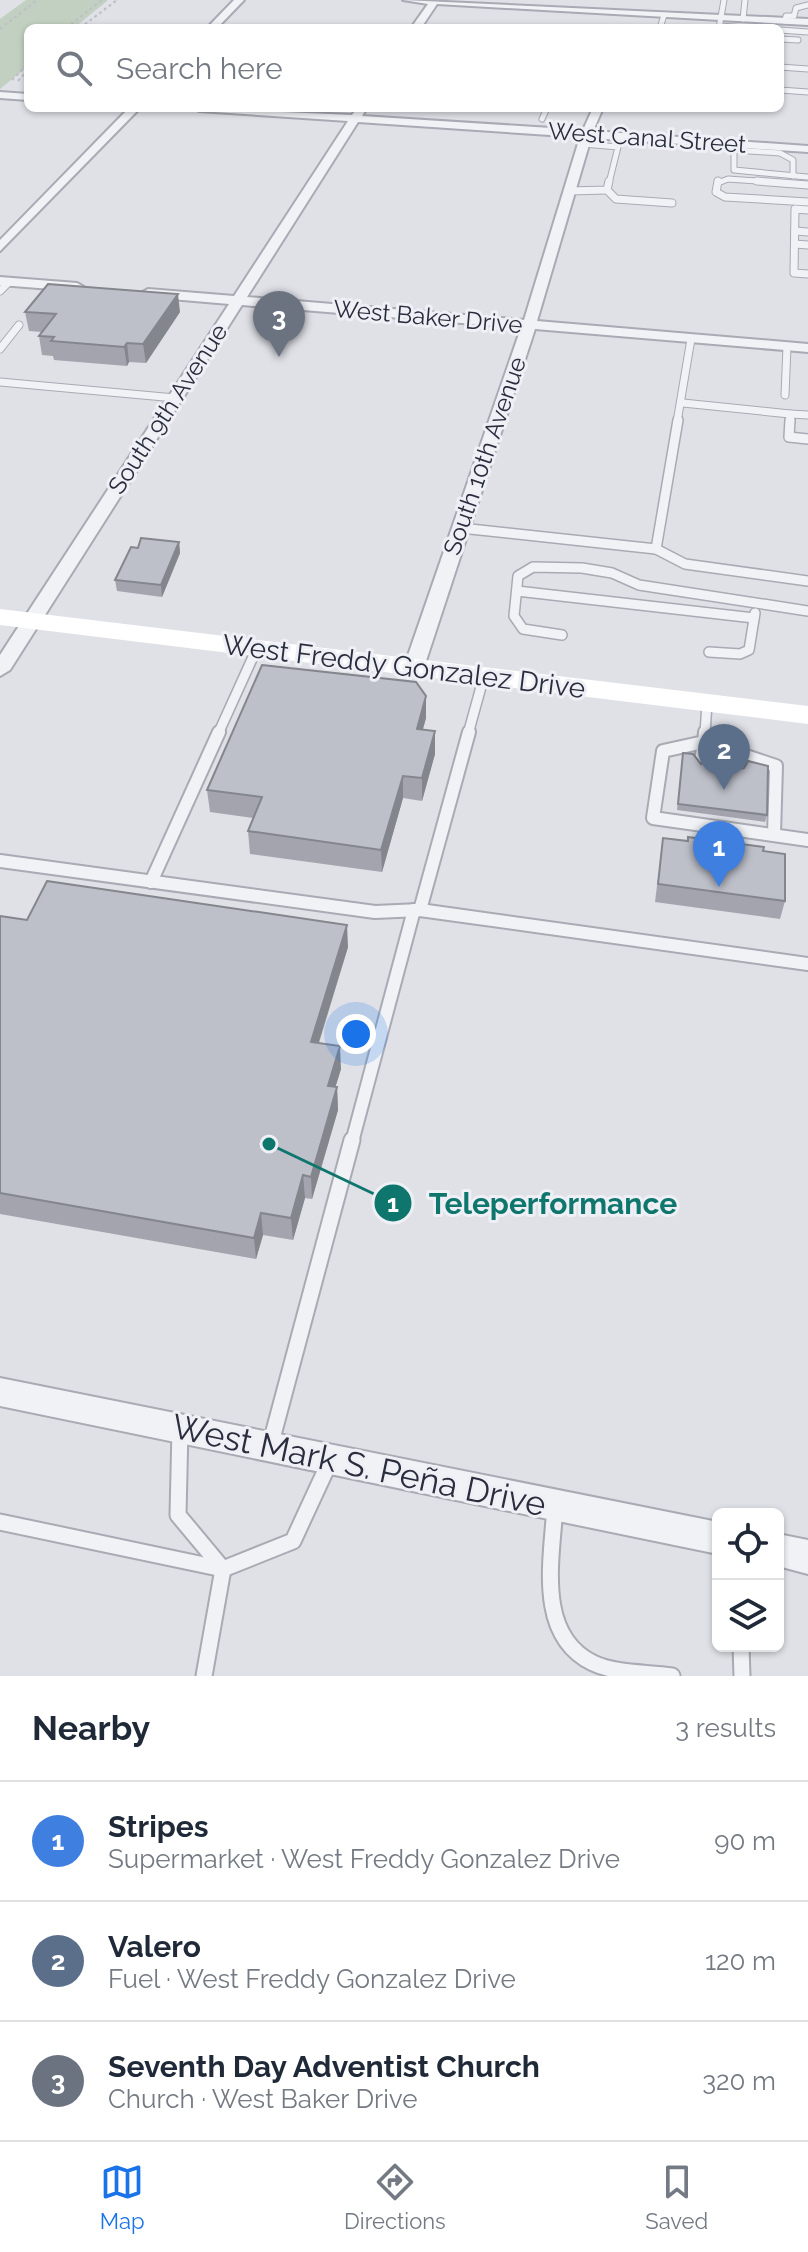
<!DOCTYPE html>
<html lang="en">
<head>
<meta charset="utf-8">
<style>
  :root { --surface:#fff; --page:#f6f6f7; --text:#1f2937; --muted:#747a83; --line:#e0e1e3; --accent:#1a73e8 }
  body { margin:0; font-family:Raleway,sans-serif; background:var(--page); color:var(--text) }
  .controls { position:absolute; right:24px; bottom:24px; display:grid; overflow:hidden; border-radius:12px; box-shadow:0 2px 6px #0004 }
  .controls button { width:72px; height:72px; display:grid; place-items:center; padding:0; border:0; border-bottom:2px solid var(--line); background:var(--surface); color:var(--text); font:40px sans-serif }
  .you { position:absolute; left:356px; top:1034px; width:28px; height:28px; margin:-20px; border:6px solid #fff; border-radius:50%; background:#1a73e8; box-shadow:0 0 0 12px #1a73e833 }
  .badge { display:grid; place-items:center; width:52px; height:52px; border-radius:50%; background:var(--accent); color:#fff; font-size:26px; font-weight:700 }
  .pin { position:absolute; translate:-50% -66px; filter:drop-shadow(0 2px 4px #0008) }
  .pin::after { content:''; position:absolute; top:42px; width:28px; height:24px; background:inherit; clip-path:polygon(0 0,100% 0,50% 100%) }
  .list { margin:0; padding:0; list-style:none }
  h2 { display:flex; justify-content:space-between; align-items:center; height:104px; margin:0; padding:0 32px; font-size:34px }
  h2 small { font-size:26px; font-weight:400; color:var(--muted) }
  .list li { display:grid; grid-template-columns:52px 1fr auto; gap:24px; align-items:center; box-sizing:border-box; height:120px; padding:0 32px; border-top:2px solid var(--line) }
  .list b { display:block; font-size:30px; white-space:nowrap }
  .list p { margin:0; font-size:26px; white-space:nowrap; color:var(--muted) }
  .list em { font-size:26px; font-style:normal; color:var(--muted) }
  .icon { flex:none; width:44px; height:44px; fill:none; stroke:currentColor; stroke-width:2; stroke-linecap:round; stroke-linejoin:round }
  .map { position:relative; flex:none; width:808px; height:1676px; overflow:hidden }
  .search { position:absolute; background:var(--surface); box-shadow:0 2px 6px #0004; left:24px; right:24px; top:24px; height:88px; display:flex; align-items:center; gap:20px; box-sizing:border-box; padding:0 28px; border-radius:12px; color:var(--muted); font-size:30px }
  .sheet { height:464px; background:var(--surface) }
  nav { display:flex; justify-content:space-around; align-items:center; box-sizing:border-box; height:112px; border-top:2px solid var(--line); background:var(--surface); font-size:22px; color:var(--muted) }
  nav a { display:grid; justify-items:center; gap:4px }
  nav .on { color:var(--accent) }
  .map>svg:first-child { display:block }
  .green { fill:#c2d0c1 }
  .lines { fill:none; stroke-linecap:round; stroke-linejoin:round }
  .service-far4-casing { stroke:#a8abb4; stroke-width:7 }
  .service-far3-casing { stroke:#a8abb4; stroke-width:9 }
  .service-far2-casing { stroke:#a8abb4; stroke-width:12 }
  .service-far1-casing { stroke:#a8abb4; stroke-width:16 }
  .service-casing { stroke:#a8abb4; stroke-width:19 }
  .minor-casing { stroke:#a8abb4; stroke-width:4 }
  .path { stroke:#bdbfc6; stroke-width:2; stroke-dasharray:3 3; stroke-linecap:butt }
  .service-far4 { stroke:#f1f2f6; stroke-width:5 }
  .service-far3 { stroke:#f1f2f6; stroke-width:7 }
  .service-far2 { stroke:#f1f2f6; stroke-width:9 }
  .service-far1 { stroke:#f1f2f6; stroke-width:12 }
  .service { stroke:#f1f2f6; stroke-width:15 }
  .minor { fill:#f1f2f6; fill-rule:evenodd }
  .secondary { fill:#fff; fill-rule:evenodd }
  .wall { fill:#a3a4ad }
  .shaded-wall { fill:#84868d }
  .building { fill:#bdbfc9; stroke:#84868d; stroke-width:2 }
  .labels { text-anchor:middle; stroke-width:6; stroke-linejoin:round; paint-order:stroke }
  .far-street-label { font-size:24px; fill:#292d3d; stroke:#eef0f5 }
  .street-label { font-size:28px; fill:#292d3d; stroke:#eef0f5 }
  .near-street-label { font-size:34px; fill:#292d3d; stroke:#eef0f5 }
  .leader { fill:none; stroke:#0f766e; stroke-width:3 }
  .callout-dot { fill:#0f766e; stroke:#eef0f5; stroke-width:3 }
  .mark-label { font-size:24px; text-anchor:middle; font-weight:bold; fill:#fff }
  .callout-label { font-size:30px; text-anchor:middle; font-weight:bold; fill:#0f766e; stroke:#eef0f5; stroke-width:6; stroke-linejoin:round; paint-order:stroke }
</style>
</head>
<body>
<div class="map">
<svg width="808" height="1676" viewBox="0 0 808 1676">
  <rect width="100%" height="100%" fill="#dfe1e7"/>
  <!-- green -->
  <path class="green" d="M 26,0 L 108,0 L 74,28 L 28,28 L 28,66 L 0,89 L 0,19 Z"/>
  <g class="lines">
    <!-- service-far4 casing -->
    <g class="service-far4-casing">
      <g id="service-far4">
        <path d="M 743,19 L 745,0"/>
        <path d="M 785,21 L 786,16 L 794,16 L 796,8 L 808,5"/>
        <path d="M 720,26 L 746,28"/>
        <path d="M 660,28 L 664,15"/>
        <path d="M 719,28 L 724,0"/>
        <path d="M 780,30 L 808,32"/>
        <path d="M 780,39 L 798,40"/>
        <path d="M 780,67 L 808,69"/>
        <path d="M 780,90 L 808,92"/>
        <path d="M 542,119 L 547,108"/>
        <path d="M 583,144 L 618,147 L 609,183"/>
        <path d="M 734,144 L 734,170 L 807,177"/>
        <path d="M 734,150 L 780,153 L 793,160 L 793,176"/>
        <path d="M 718,183 L 728,179 L 784,183"/>
      </g>
    </g>
    <!-- service-far3 casing -->
    <g class="service-far3-casing">
      <g id="service-far3">
        <path d="M 718,181 L 716,192 L 725,197 L 808,202"/>
        <path d="M 757,181 L 808,185"/>
        <path d="M 607,190 L 616,199 L 672,203"/>
        <path d="M 569,191 L 607,190 L 609,181"/>
        <path d="M 808,210 L 795,209 L 794,273 L 808,274"/>
        <path d="M 795,231 L 808,232"/>
        <path d="M 795,244 L 808,245"/>
        <path d="M 0,291 L 9,282"/>
        <path d="M 0,349 L 19,325"/>
        <path d="M 0,382 L 175,398"/>
        <path d="M 785,395 L 787,347"/>
        <path d="M 683,403 L 790,414 L 790,422"/>
        <path d="M 790,414 L 808,415"/>
        <path d="M 677,422 L 691,339"/>
      </g>
    </g>
    <!-- service-far2 casing -->
    <g class="service-far2-casing">
      <g id="service-far2">
        <path d="M 790,420 L 789,437 L 808,439"/>
        <path d="M 461,528 L 656,549 L 678,420"/>
        <path d="M 656,549 L 685,564 L 808,581"/>
        <path d="M 517,591 L 754,618"/>
        <path d="M 562,635 L 523,629 L 514,616 L 518,576 L 533,567 L 582,568 L 612,573 L 639,585 L 808,611"/>
        <path d="M 709,652 L 740,654 L 749,650 L 755,613"/>
        <path d="M 218,734 L 257,648"/>
        <path d="M 468,734 L 484,676"/>
        <path d="M 705,734 L 707,702"/>
      </g>
    </g>
    <!-- service-far1 casing -->
    <g class="service-far1-casing">
      <g id="service-far1">
        <path d="M 705,732 L 704,742 L 663,751 L 653,818 L 808,840"/>
        <path d="M 704,742 L 776,766 L 774,835"/>
        <path d="M 714,749 L 738,766"/>
        <path d="M 701,761 L 704,742"/>
        <path d="M 0,861 L 375,912 L 420,910 L 808,964"/>
        <path d="M 151,882 L 219,732"/>
        <path d="M 420,910 L 469,732"/>
        <path d="M 352,1142 L 414,910"/>
      </g>
    </g>
    <!-- service casing -->
    <g class="service-casing">
      <g id="service">
        <path d="M 180,1429 L 178,1515 L 223,1569 L 204,1676"/>
        <path d="M 270,1446 L 352,1140"/>
        <path d="M 555,1506 C 552,1558 535,1635 593,1663 C 616,1674 647,1672 672,1676"/>
        <path d="M 0,1522 L 223,1569 L 293,1541 L 330,1461"/>
        <path d="M 741,1646 L 742,1676"/>
      </g>
    </g>
    <!-- minor casing -->
    <g class="minor-casing">
      <g id="minor">
        <path d="M 234,0 L 244,0 L 217,28 L 207,28 Z"/>
        <path d="M 403,0 L 808,19 L 808,25 L 437,4 L 421,28 L 411,28 L 428,4 Z"/>
        <path d="M 0,92 L 28,94 L 28,100 L 0,98 Z"/>
        <path d="M 129,108 L 140,108 L 0,251 L 0,240 Z"/>
        <path d="M 194,108 L 352,115 L 357,108 L 367,108 L 362,116 L 583,130 L 593,108 L 603,108 L 593,131 L 808,146 L 808,152 L 591,138 L 537,321 L 808,344 L 808,352 L 535,329 L 424,667 L 414,673 L 404,667 L 521,328 L 242,305 L 10,670 L 0,676 L 0,655 L 229,304 L 148,297 L 141,293 L 148,289 L 234,296 L 348,121 L 199,111 ZM 358,122 L 580,137 L 524,320 L 247,297 Z"/>
        <path d="M 0,277 L 77,283 L 84,287 L 77,291 L 0,285 Z"/>
        <path d="M 0,1378 L 718,1522 L 718,1554 L 0,1406 Z"/>
        <path d="M 778,1534 L 808,1540 L 808,1574 L 778,1566 Z"/>
      </g>
    </g>
    <!-- path -->
    <g class="path">
      <path d="M 66,28 L 102,0"/>
      <path d="M 80,28 L 117,0"/>
      <path d="M 0,29 L 37,0"/>
      <path d="M 12,80 L 28,64"/>
      <path d="M 18,81 L 28,70"/>
    </g>
    <!-- service-far4 -->
    <use href="#service-far4" class="service-far4"/>
    <!-- service-far3 -->
    <use href="#service-far3" class="service-far3"/>
    <!-- service-far2 -->
    <use href="#service-far2" class="service-far2"/>
    <!-- service-far1 -->
    <use href="#service-far1" class="service-far1"/>
    <!-- service -->
    <use href="#service" class="service"/>
    <!-- minor -->
    <use href="#minor" class="minor"/>
    <!-- secondary -->
    <path class="secondary" d="M 0,609 L 808,706 L 808,724 L 0,625 Z"/>
  </g>
  <!-- wall -->
  <g class="wall">
    <path d="M 25,312 L 180,312 L 146,363 L 129,362 L 127,366 L 54,360 L 53,356 L 42,355 L 39,336 L 42,332 L 29,331 Z"/>
    <path d="M 179,542 L 180,553 L 162,597 L 117,591 L 115,580 L 138,548 Z"/>
    <path d="M 426,696 L 426,718 L 423,730 L 435,731 L 435,754 L 422,801 L 403,798 L 382,872 L 250,854 L 248,831 L 253,818 L 210,812 L 207,790 Z"/>
    <path d="M 683,753 L 701,764 L 738,769 L 767,815 L 765,822 L 677,810 Z"/>
    <path d="M 663,838 L 763,851 L 785,901 L 780,919 L 655,902 Z"/>
    <path d="M 0,916 L 27,920 L 348,947 L 319,1043 L 341,1069 L 335,1087 L 337,1087 L 338,1110 L 312,1199 L 305,1198 L 293,1240 L 263,1235 L 256,1259 L 0,1214 Z"/>
  </g>
  <!-- shaded-wall -->
  <g class="shaded-wall">
    <path d="M 178,294 L 180,312 L 146,363 L 143,344 Z"/>
    <path d="M 127,343 L 129,362 L 127,366 L 124,347 Z"/>
    <path d="M 179,542 L 180,553 L 162,597 L 161,585 Z"/>
    <path d="M 426,696 L 426,718 L 416,751 L 417,729 Z"/>
    <path d="M 435,731 L 435,754 L 422,801 L 422,778 Z"/>
    <path d="M 403,776 L 403,798 L 382,872 L 381,850 Z"/>
    <path d="M 347,925 L 348,947 L 312,1064 L 311,1042 Z"/>
    <path d="M 340,1046 L 341,1069 L 329,1108 L 328,1086 Z"/>
    <path d="M 337,1087 L 338,1110 L 312,1199 L 311,1177 Z"/>
    <path d="M 303,1175 L 305,1198 L 293,1240 L 291,1218 Z"/>
    <path d="M 261,1213 L 263,1235 L 256,1259 L 254,1238 Z"/>
  </g>
  <!-- building -->
  <g class="building">
    <path d="M 48,284 L 178,294 L 143,344 L 127,343 L 124,347 L 51,341 L 54,337 L 39,336 L 56,314 L 25,312 Z"/>
    <path d="M 141,538 L 179,542 L 161,585 L 115,580 L 131,547 L 138,548 Z"/>
    <path d="M 262,665 L 416,682 L 426,696 L 417,729 L 435,731 L 422,778 L 403,776 L 381,850 L 248,831 L 262,797 L 207,790 Z"/>
    <path d="M 683,753 L 693,754 L 701,764 L 711,756 L 720,757 L 738,769 L 744,768 L 748,761 L 768,766 L 767,815 L 678,804 Z"/>
    <path d="M 688,837 L 764,847 L 763,851 L 785,854 L 785,901 L 658,884 L 663,838 L 688,841 Z"/>
    <path d="M 47,881 L 347,925 L 311,1042 L 340,1046 L 328,1086 L 337,1087 L 311,1177 L 303,1175 L 291,1218 L 261,1213 L 254,1238 L 0,1193 L 0,916 L 27,920 Z"/>
  </g>
  <g class="labels">
    <!-- far-street labels -->
    <g class="far-street-label">
      <text transform="translate(647 138) rotate(4)" y="8">West Canal Street</text>
      <text transform="translate(428 317) rotate(5)" y="8">West Baker Drive</text>
      <text transform="translate(168 409) rotate(-57)" y="8">South 9th Avenue</text>
      <text transform="translate(485 456) rotate(-71)" y="8">South 10th Avenue</text>
    </g>
    <!-- street labels -->
    <g class="street-label">
      <text transform="translate(404 666) rotate(7)" y="10">West Freddy Gonzalez Drive</text>
    </g>
    <!-- near-street labels -->
    <g class="near-street-label">
      <text transform="translate(359 1465) rotate(12)" y="12">West Mark S. Peña Drive</text>
    </g>
  </g>
  <!-- callouts -->
  <path class="leader" d="M269 1144L393 1203"/>
  <g class="callout-dot">
    <circle cx="269" cy="1144" r="8"/>
    <circle cx="393" cy="1203" r="20"/>
  </g>
  <g class="mark-label">
    <text x="393" y="1212">1</text>
  </g>
  <g class="callout-label">
    <text x="553" y="1214">Teleperformance</text>
  </g>
</svg>
<div class="controls">
<button><svg class="icon" aria-label="locate" viewBox="0 0 24 24"><circle cx="12" cy="12" r="6"/><path d="M12 2v4M12 18v4M2 12h4M18 12h4"/></svg></button>
<button><svg class="icon" aria-label="layers" viewBox="0 0 24 24"><path d="M12 4l9 5-9 5-9-5zM3 14l9 5 9-5"/></svg></button>
</div>
<div class="you"></div>
<div class="pin badge" style="left:719px;top:887px;background:#3f7fe0">1</div>
<div class="pin badge" style="left:724px;top:790px;background:#5c6f8a">2</div>
<div class="pin badge" style="left:279px;top:357px;background:#6b7280">3</div>
<div class="search"><svg class="icon" aria-label="search" viewBox="0 0 24 24"><circle cx="10" cy="10" r="6"/><path d="M15 15l6 6"/></svg>Search here</div>
</div>
<section class="sheet">
<h2>Nearby<small>3 results</small></h2>
<ul class="list">
<li><span class="badge" style="background:#3f7fe0">1</span><div><b>Stripes</b><p>Supermarket · West Freddy Gonzalez Drive</p></div><em>90 m</em></li>
<li><span class="badge" style="background:#5c6f8a">2</span><div><b>Valero</b><p>Fuel · West Freddy Gonzalez Drive</p></div><em>120 m</em></li>
<li><span class="badge" style="background:#6b7280">3</span><div><b>Seventh Day Adventist Church</b><p>Church · West Baker Drive</p></div><em>320 m</em></li>
</ul>
</section>
<nav>
<a class="on"><svg class="icon" aria-label="map" viewBox="0 0 24 24"><path d="M3 6l6-2 6 2 6-2v14l-6 2-6-2-6 2zM9 4v14M15 6v14"/></svg>Map</a>
<a><svg class="icon" aria-label="directions" viewBox="0 0 24 24"><path d="M12 3l9 9-9 9-9-9zM9 14v-3h6M13 9l2 2-2 2"/></svg>Directions</a>
<a><svg class="icon" aria-label="saved" viewBox="0 0 24 24"><path d="M7 4h10v16l-5-4-5 4z"/></svg>Saved</a>
</nav>
</body>
</html>
